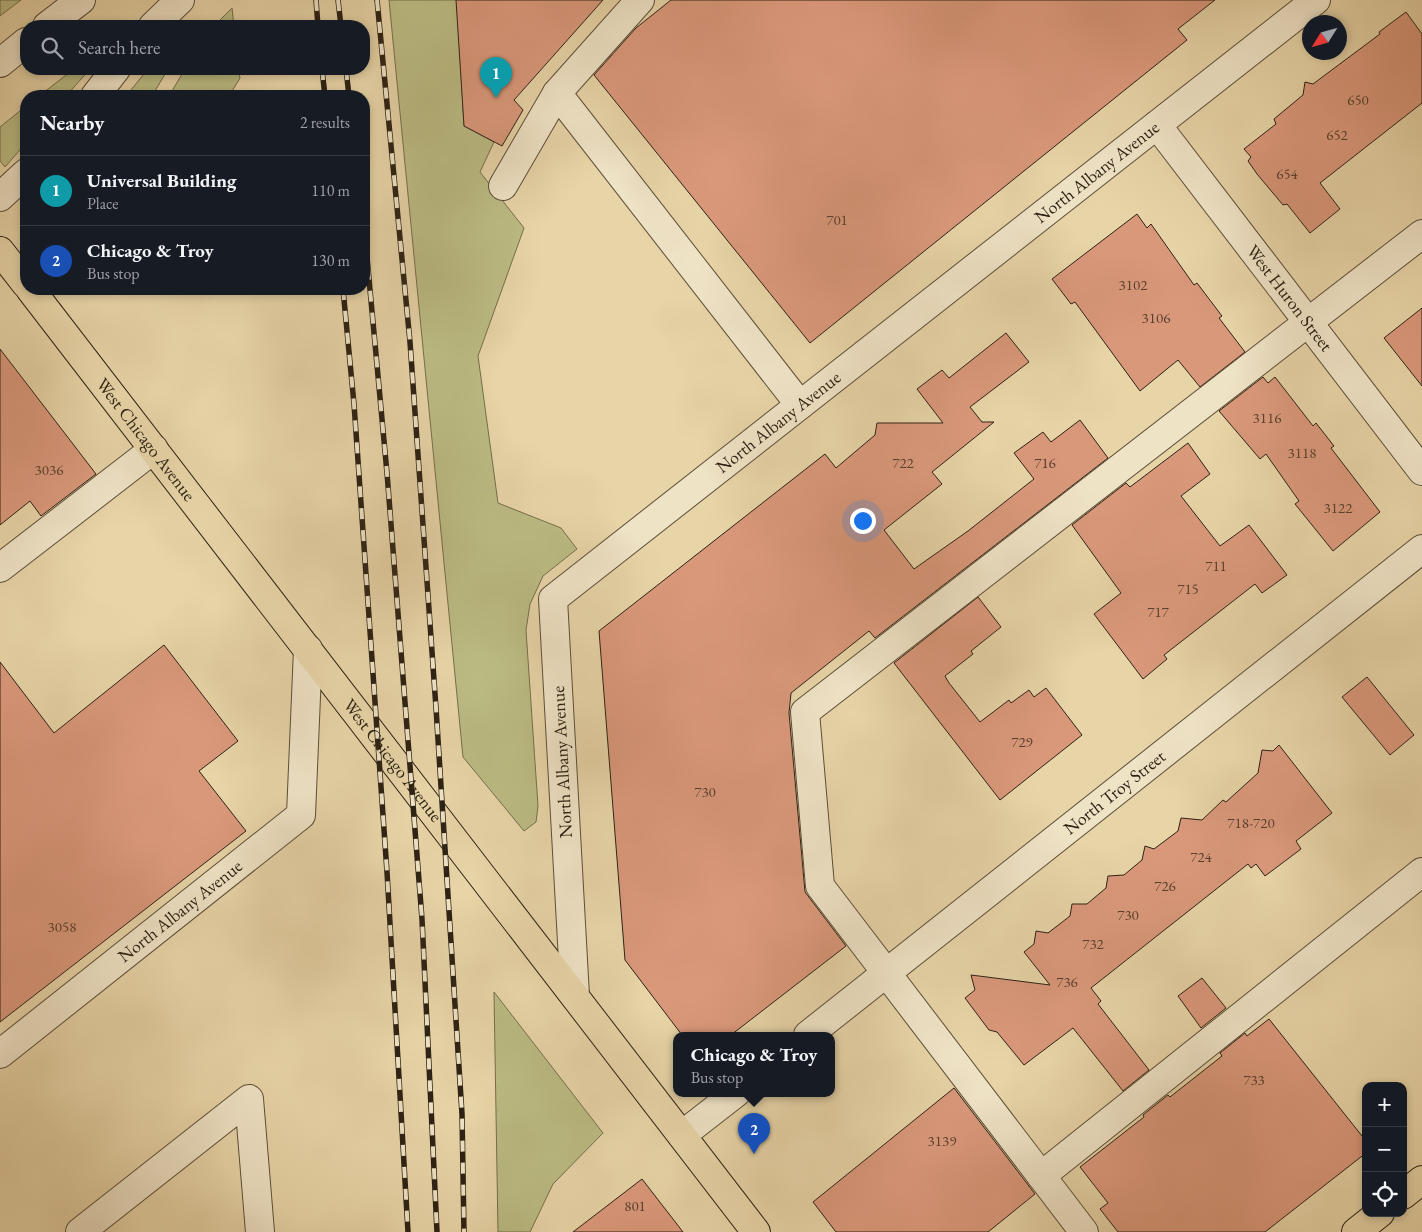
<!DOCTYPE html>
<html lang="en">
<head>
<meta charset="utf-8">
<style>
  :root { --surface:#171b24; --page:#242831; --text:#f1f3f6; --muted:#9ea1a6; --line:#363941; --accent:#c59692 }
  body { margin:0; font-family:"EB Garamond",serif; background:var(--page); color:var(--text) }
  .controls { position:absolute; right:15px; bottom:15px; display:grid; overflow:hidden; border-radius:10px; box-shadow:0 2px 8px #0003 }
  .controls button { width:45px; height:45px; display:grid; place-items:center; padding:0; border:0; border-bottom:1px solid var(--line); background:var(--surface); color:var(--text); font:25px sans-serif }
  .compass { position:absolute; left:1302px; top:15px; width:45px; height:45px; border-radius:50%; background:var(--surface); box-shadow:0 2px 8px #0003; rotate:233deg }
  .you { position:absolute; left:862px; top:520px; width:18px; height:18px; margin:-12px; border:4px solid #fff; border-radius:50%; background:#1a73e8; box-shadow:0 0 0 8px #1a73e833 }
  .badge { display:grid; place-items:center; width:32px; height:32px; border-radius:50%; background:var(--accent); color:#fff; font-size:16px; font-weight:700 }
  .pin { position:absolute; translate:-50% -41px; filter:drop-shadow(0 1px 2px #0008) }
  .pin::after { content:''; position:absolute; top:26px; width:18px; height:15px; background:inherit; clip-path:polygon(0 0,100% 0,50% 100%) }
  .popup { position:absolute; left:673px; top:1032px; width:162px; height:65px; box-sizing:border-box; display:grid; place-content:center; border-radius:10px; background:var(--surface); filter:drop-shadow(0 1px 4px #0005); font-size:16px; white-space:nowrap; color:var(--muted) }
  .popup b { font-size:19px; color:var(--text) }
  .popup::after { content:''; position:absolute; left:50%; top:100%; margin-left:-10px; border:10px solid transparent; border-top-color:var(--surface) }
  .list { margin:0; padding:0; list-style:none }
  h2 { display:flex; justify-content:space-between; align-items:center; height:65px; margin:0; padding:0 20px; font-size:21px }
  h2 small { font-size:16px; font-weight:400; color:var(--muted) }
  .list li { display:grid; grid-template-columns:32px 1fr auto; gap:15px; align-items:center; box-sizing:border-box; height:70px; padding:0 20px; border-top:1px solid var(--line) }
  .list b { display:block; font-size:19px; white-space:nowrap }
  .list p { margin:0; font-size:16px; white-space:nowrap; color:var(--muted) }
  .list em { font-size:16px; font-style:normal; color:var(--muted) }
  .icon { flex:none; width:28px; height:28px; fill:none; stroke:currentColor; stroke-width:2; stroke-linecap:round; stroke-linejoin:round }
  .map { position:relative; flex:none; width:1422px; height:1232px; overflow:hidden }
  .search { position:absolute; background:var(--surface); box-shadow:0 2px 8px #0003; left:20px; top:20px; width:350px; height:55px; display:flex; align-items:center; gap:12px; box-sizing:border-box; padding:0 18px; border-radius:20px; color:var(--muted); font-size:19px }
  .panel { position:absolute; background:var(--surface); box-shadow:0 2px 8px #0003; left:20px; top:90px; width:350px; height:205px; border-radius:20px }
  .map>svg:first-child { display:block }
  .green { fill:#bbbb83; stroke:#746e4c }
  .building { fill:#da987b; stroke:#2d2214 }
  .lines { fill:none; stroke-linecap:round; stroke-linejoin:round }
  .minor-casing { stroke:#5c4e39; stroke-width:30 }
  .major-casing { stroke:#2d2214; stroke-width:30 }
  .minor { stroke:#efe3c6; stroke-width:28 }
  .major { stroke:#e7d4a7; stroke-width:28 }
  .rail-casing { stroke:#2d2214; stroke-width:5.5 }
  .rail { stroke:#efe3c6; stroke-width:4; stroke-dasharray:11; stroke-linecap:butt }
  .labels { text-anchor:middle; stroke-width:4; stroke-linejoin:round; paint-order:stroke }
  .number-label { font-size:15px; fill:#58402e }
  .street-label { font-size:18px; fill:#2d2214; stroke:#efe3c6 }
</style>
</head>
<body>
<div class="map">
<svg width="1422" height="1232" viewBox="0 0 1422 1232">
  <rect width="100%" height="100%" fill="#e7d4a7"/>
  <filter id="stains"><feTurbulence type="fractalNoise" baseFrequency=".004" numOctaves="4"/><feColorMatrix values="0 0 0 0 .2 0 0 0 0 .09 0 0 0 0 .02 0 0 0 .5 -.17"/></filter>
  <radialGradient id="worn" r=".72"><stop offset=".6" stop-color="#630" stop-opacity="0"/><stop offset="1" stop-color="#630" stop-opacity=".3"/></radialGradient>
  <!-- green -->
  <g class="green">
    <path d="M 0,0 L 21,0 L 0,16 Z"/>
    <path d="M 389,0 L 457,0 L 464,126 L 494,142 L 480,172 L 524,228 L 478,356 L 498,503 L 561,528 L 577,549 L 543,576 L 530,604 L 526,630 L 538,806 L 536,822 L 524,831 L 463,757 Z"/>
    <path d="M 232,8 L 234,26 L 214,26 Z"/>
    <path d="M 74,69 L 90,69 L 66,96 L 39,96 Z"/>
    <path d="M 148,69 L 168,69 L 152,96 L 126,96 Z"/>
    <path d="M 185,69 L 238,69 L 240,78 L 229,96 L 169,96 Z"/>
    <path d="M 26,106 L 26,143 L 5,167 L 0,161 L 0,127 Z"/>
    <path d="M 494,992 L 603,1133 L 553,1184 L 530,1232 L 498,1232 Z"/>
  </g>
  <!-- building -->
  <g class="building">
    <path d="M 456,0 L 603,0 L 514,100 L 523,110 L 502,146 L 464,126 Z"/>
    <path d="M 671,0 L 1215,0 L 1178,29 L 1187,40 L 810,343 L 594,75 L 636,28 Z"/>
    <path d="M 1406,12 L 1422,34 L 1422,103 L 1320,183 L 1340,209 L 1310,233 L 1287,204 L 1283,205 L 1257,174 L 1248,161 L 1251,157 L 1244,149 L 1276,124 L 1274,119 L 1303,95 L 1305,82 L 1313,84 L 1380,34 L 1379,32 Z"/>
    <path d="M 1137,214 L 1147,228 L 1151,224 L 1194,285 L 1197,283 L 1222,316 L 1219,318 L 1245,352 L 1200,387 L 1178,360 L 1140,391 L 1075,302 L 1071,304 L 1052,279 Z"/>
    <path d="M 1422,308 L 1422,386 L 1384,338 Z"/>
    <path d="M 1006,333 L 1029,362 L 970,407 L 982,422 L 994,422 L 932,472 L 942,484 L 884,530 L 914,569 L 968,531 L 1034,479 L 1014,453 L 1043,432 L 1051,442 L 1080,420 L 1108,458 L 875,638 L 869,631 L 791,693 L 789,713 L 805,892 L 846,946 L 731,1035 L 682,1035 L 625,960 L 599,631 L 825,454 L 836,468 L 875,435 L 877,423 L 943,423 L 917,389 L 942,370 L 949,378 Z"/>
    <path d="M 0,349 L 96,474 L 41,516 L 30,501 L 0,525 Z"/>
    <path d="M 1263,377 L 1268,383 L 1275,377 L 1313,426 L 1316,423 L 1334,446 L 1331,448 L 1380,512 L 1333,551 L 1295,504 L 1299,501 L 1266,454 L 1260,459 L 1219,411 Z"/>
    <path d="M 1188,443 L 1210,474 L 1181,496 L 1220,546 L 1249,525 L 1287,575 L 1262,593 L 1255,584 L 1164,655 L 1167,659 L 1143,679 L 1094,614 L 1121,593 L 1072,525 L 1126,483 L 1130,487 Z"/>
    <path d="M 978,597 L 1001,627 L 971,651 L 973,654 L 945,676 L 949,683 L 980,722 L 1009,700 L 1011,703 L 1029,690 L 1034,697 L 1046,688 L 1082,735 L 1000,800 L 894,663 Z"/>
    <path d="M 164,645 L 238,741 L 199,771 L 246,831 L 0,1022 L 0,662 L 54,733 Z"/>
    <path d="M 1367,677 L 1414,735 L 1390,755 L 1342,697 Z"/>
    <path d="M 1279,745 L 1332,813 L 1296,841 L 1301,849 L 1265,876 L 1256,864 L 1251,868 L 1248,864 L 1091,988 L 1101,1001 L 1098,1004 L 1149,1070 L 1123,1091 L 1073,1028 L 1024,1065 L 997,1032 L 989,1030 L 965,998 L 975,990 L 971,975 L 1050,985 L 1024,952 L 1034,944 L 1036,931 L 1048,933 L 1070,916 L 1072,904 L 1087,904 L 1106,888 L 1108,876 L 1124,875 L 1142,860 L 1145,846 L 1154,849 L 1178,831 L 1181,818 L 1202,820 L 1223,800 L 1226,802 L 1258,773 L 1262,750 L 1273,751 Z"/>
    <path d="M 1202,978 L 1226,1008 L 1201,1028 L 1178,996 Z"/>
    <path d="M 1269,1019 L 1366,1141 L 1366,1153 L 1265,1232 L 1118,1232 L 1100,1209 L 1108,1203 L 1080,1167 L 1144,1117 L 1143,1115 L 1168,1095 L 1170,1097 L 1222,1056 L 1220,1053 L 1245,1033 L 1247,1036 Z"/>
    <path d="M 954,1088 L 1035,1194 L 988,1232 L 836,1232 L 813,1202 Z"/>
    <path d="M 642,1179 L 683,1232 L 573,1232 Z"/>
  </g>
  <g class="lines">
    <!-- minor casing -->
    <g class="minor-casing">
      <g id="minor">
        <path d="M 47,26 L 81,0"/>
        <path d="M 153,26 L 180,0"/>
        <path d="M 0,63 L 26,42"/>
        <path d="M 557,93 L 800,405"/>
        <path d="M 95,96 L 116,69"/>
        <path id="s1" d="M 1157,125 L 1422,471"/>
        <path d="M 503,186 L 557,93 L 640,0"/>
        <path d="M 0,197 L 26,173"/>
        <path d="M 0,568 L 154,449"/>
        <path id="s2" d="M 575,996 L 553,599 L 1316,0"/>
        <path id="s3" d="M 808,1035 L 1422,549"/>
        <path id="s4" d="M 0,1054 L 301,815 L 308,649"/>
        <path d="M 682,1135 L 736,1093"/>
        <path d="M 1041,1176 L 1422,872"/>
        <path d="M 80,1232 L 249,1099 L 260,1232"/>
        <path d="M 1084,1232 L 820,886 L 805,712 L 1422,234"/>
      </g>
    </g>
    <!-- major casing -->
    <g class="major-casing">
      <g id="major">
        <path d="M 0,251 L 26,284"/>
        <path id="s5" d="M 30,289 L 756,1232"/>
        <path d="M 1403,1195 L 1422,1180"/>
        <path d="M 1356,1232 L 1380,1213"/>
      </g>
    </g>
    <!-- minor -->
    <use href="#minor" class="minor"/>
    <!-- major -->
    <use href="#major" class="major"/>
    <!-- rail casing -->
    <g class="rail-casing">
      <g id="rail">
        <path d="M 316,0 L 318,26"/>
        <path d="M 338,0 L 341,26"/>
        <path d="M 377,0 L 410,342 L 436,708 L 462,1114 L 464,1232"/>
        <path d="M 322,69 L 325,96"/>
        <path d="M 346,69 L 349,96"/>
        <path d="M 364,225 L 387,473 L 422,919 L 437,1232"/>
        <path d="M 343,289 L 354,404 L 387,872 L 408,1232"/>
      </g>
    </g>
    <!-- rail -->
    <use href="#rail" class="rail"/>
  </g>
  <g class="labels">
    <!-- number labels -->
    <g class="number-label">
      <text x="1358" y="105">650</text>
      <text x="1337" y="140">652</text>
      <text x="1287" y="179">654</text>
      <text x="837" y="225">701</text>
      <text x="1133" y="290">3102</text>
      <text x="1156" y="323">3106</text>
      <text x="1267" y="423">3116</text>
      <text x="1302" y="458">3118</text>
      <text x="903" y="468">722</text>
      <text x="1045" y="468">716</text>
      <text x="49" y="475">3036</text>
      <text x="1338" y="513">3122</text>
      <text x="1216" y="571">711</text>
      <text x="1188" y="594">715</text>
      <text x="1158" y="617">717</text>
      <text x="1022" y="747">729</text>
      <text x="705" y="797">730</text>
      <text x="1251" y="828">718-720</text>
      <text x="1201" y="862">724</text>
      <text x="1165" y="891">726</text>
      <text x="1128" y="920">730</text>
      <text x="62" y="932">3058</text>
      <text x="1093" y="949">732</text>
      <text x="1067" y="987">736</text>
      <text x="1254" y="1085">733</text>
      <text x="942" y="1146">3139</text>
      <text x="635" y="1211">801</text>
    </g>
    <!-- street labels -->
    <g class="street-label">
      <text dy="6" stroke="none"><textPath href="#s2" startOffset="1089">North Albany Avenue</textPath></text>
      <text dy="6" stroke="none"><textPath href="#s1" startOffset="218">West Huron Street</textPath></text>
      <text dy="6" stroke="none"><textPath href="#s2" startOffset="684">North Albany Avenue</textPath></text>
      <text dy="6" stroke="none"><textPath href="#s5" startOffset="190">West Chicago Avenue</textPath></text>
      <text dy="6" stroke="none"><textPath href="#s5" startOffset="595">West Chicago Avenue</textPath></text>
      <text transform="translate(562 762) rotate(-93)" y="6">North Albany Avenue</text>
      <text dy="6" stroke="none"><textPath href="#s3" startOffset="391">North Troy Street</textPath></text>
      <text dy="6" stroke="none"><textPath href="#s4" startOffset="230">North Albany Avenue</textPath></text>
    </g>
  </g>
  <rect width="100%" height="100%" filter="url(#stains)"/>
  <rect width="100%" height="100%" fill="url(#worn)"/>
</svg>
<div class="controls">
<button>+</button>
<button>−</button>
<button><svg class="icon" aria-label="locate" viewBox="0 0 24 24"><circle cx="12" cy="12" r="6"/><path d="M12 2v4M12 18v4M2 12h4M18 12h4"/></svg></button>
</div>
<svg class="compass" viewBox="-18 -18 36 36"><path d="M0-13l5 13h-10z" fill="#e53935"/><path d="M0 13l5-13h-10z" fill="#9ea1a6"/></svg>
<div class="you"></div>
<div class="pin badge" style="left:496px;top:98px;background:#0f9aa8">1</div>
<div class="pin badge" style="left:754px;top:1154px;background:#1a4fb4">2</div>
<div class="popup"><b>Chicago &amp; Troy</b>Bus stop</div>
<div class="search"><svg class="icon" aria-label="search" viewBox="0 0 24 24"><circle cx="10" cy="10" r="6"/><path d="M15 15l6 6"/></svg>Search here</div>
<section class="panel">
<h2>Nearby<small>2 results</small></h2>
<ul class="list">
<li><span class="badge" style="background:#0f9aa8">1</span><div><b>Universal Building</b><p>Place</p></div><em>110 m</em></li>
<li><span class="badge" style="background:#1a4fb4">2</span><div><b>Chicago &amp; Troy</b><p>Bus stop</p></div><em>130 m</em></li>
</ul>
</section>
</div>
</body>
</html>
